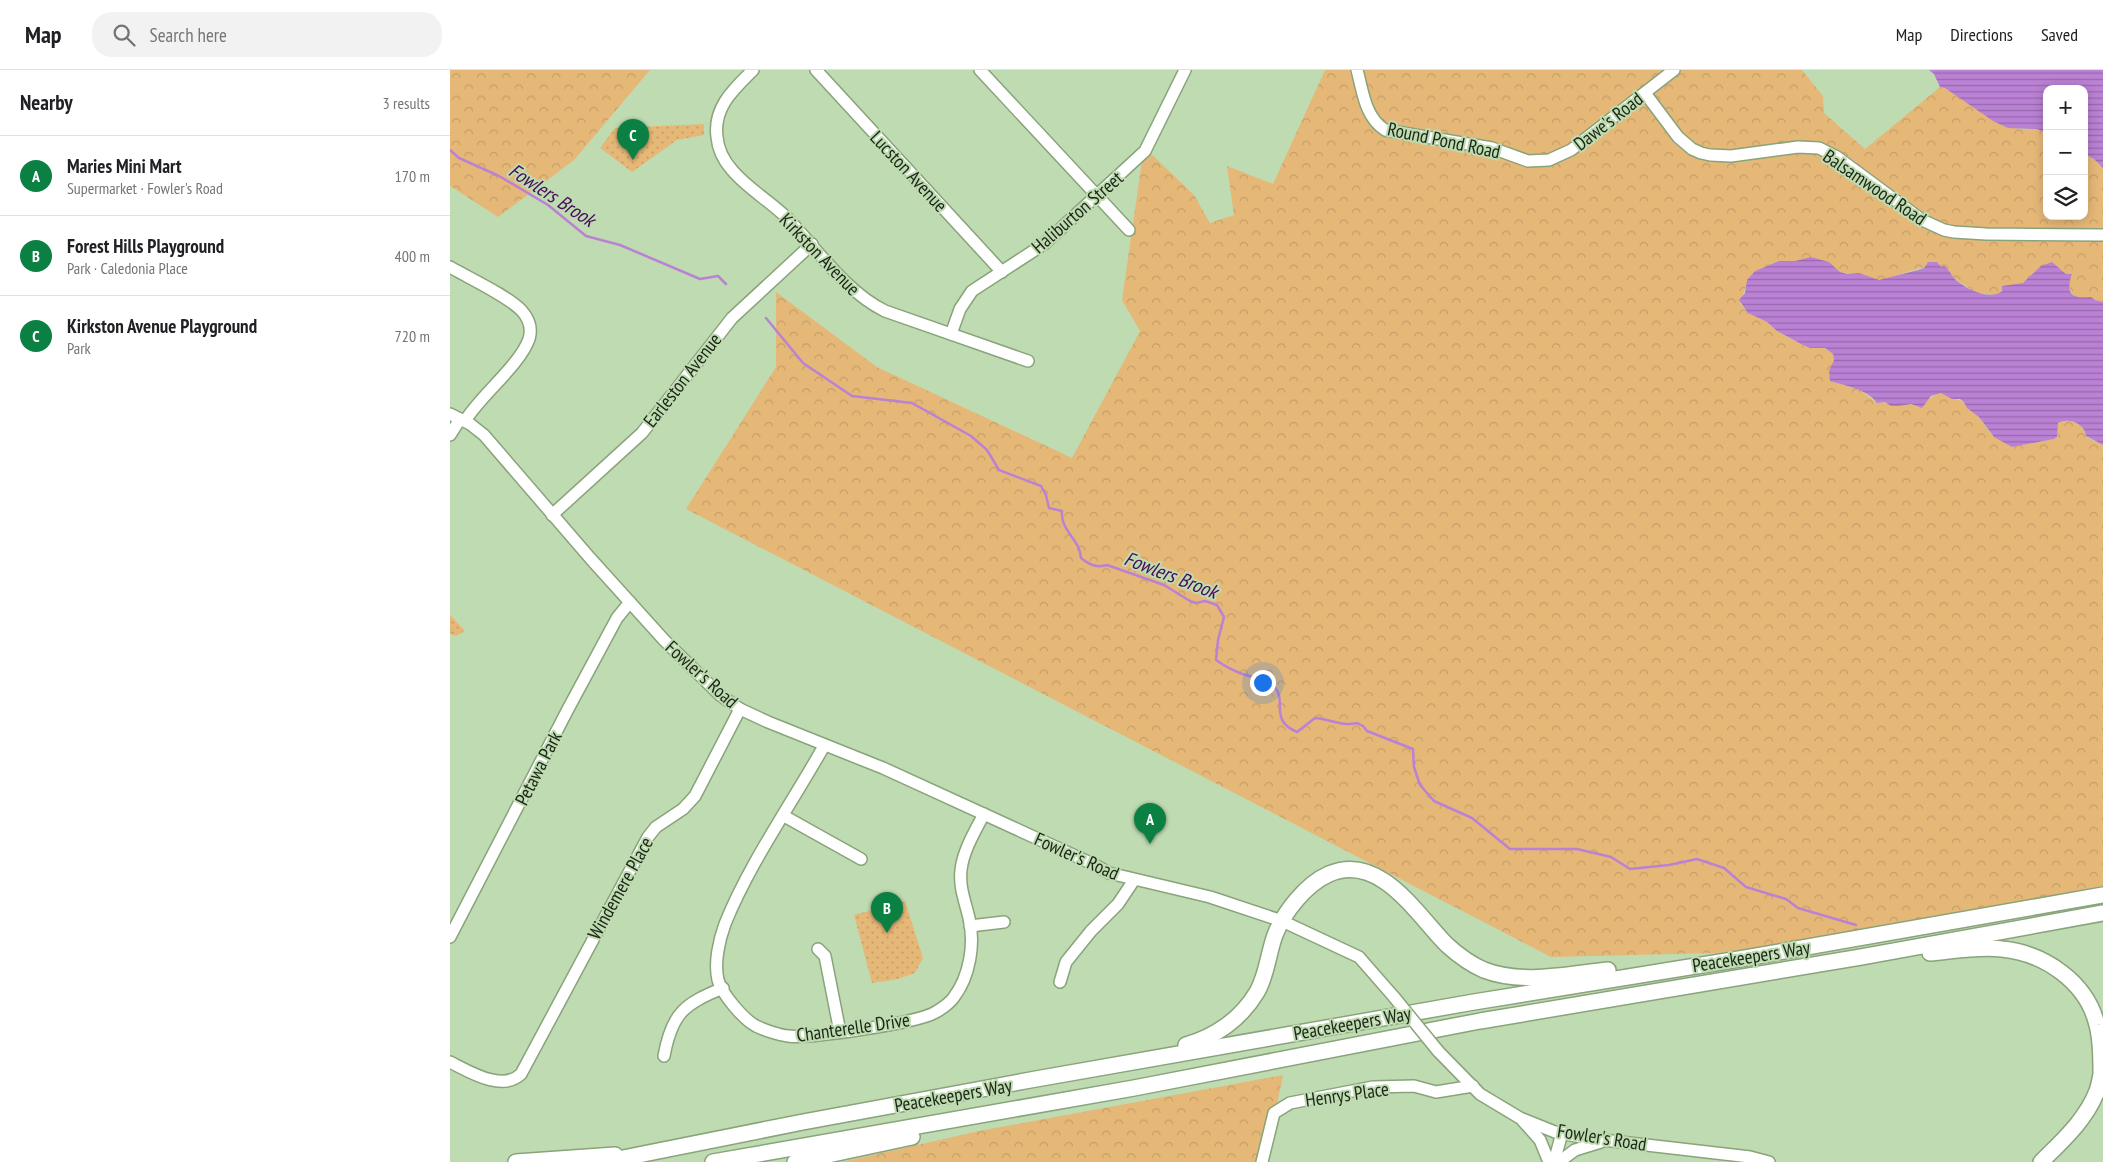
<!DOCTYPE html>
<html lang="en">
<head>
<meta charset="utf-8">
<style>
  :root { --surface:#fff; --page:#f2f2f2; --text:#202124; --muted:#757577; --line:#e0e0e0; --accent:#0b8043 }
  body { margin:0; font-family:"PT Sans Narrow",sans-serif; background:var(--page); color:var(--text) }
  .controls { position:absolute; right:15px; top:15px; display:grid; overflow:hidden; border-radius:10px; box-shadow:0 2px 12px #0003 }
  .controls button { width:45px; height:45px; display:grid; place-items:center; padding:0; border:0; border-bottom:1px solid var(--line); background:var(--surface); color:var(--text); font:25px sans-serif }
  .you { position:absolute; left:812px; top:612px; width:18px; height:18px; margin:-12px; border:4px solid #fff; border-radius:50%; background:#1a73e8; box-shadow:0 0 0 8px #1a73e833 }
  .badge { display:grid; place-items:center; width:32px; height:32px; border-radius:50%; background:var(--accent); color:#fff; font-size:16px; font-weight:700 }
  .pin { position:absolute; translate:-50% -41px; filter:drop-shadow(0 1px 2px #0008) }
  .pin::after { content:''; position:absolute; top:26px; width:18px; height:15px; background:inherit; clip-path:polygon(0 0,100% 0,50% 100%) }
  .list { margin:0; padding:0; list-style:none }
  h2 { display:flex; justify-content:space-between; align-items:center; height:65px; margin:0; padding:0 20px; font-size:21px }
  h2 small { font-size:16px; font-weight:400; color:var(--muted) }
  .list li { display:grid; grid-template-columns:32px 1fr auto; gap:15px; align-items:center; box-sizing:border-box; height:80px; padding:0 20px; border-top:1px solid var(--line) }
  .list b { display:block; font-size:19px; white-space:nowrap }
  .list p { margin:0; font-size:16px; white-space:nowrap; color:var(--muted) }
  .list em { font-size:16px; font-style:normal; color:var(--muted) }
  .icon { flex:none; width:28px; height:28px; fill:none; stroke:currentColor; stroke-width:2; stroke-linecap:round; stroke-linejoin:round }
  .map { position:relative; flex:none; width:1653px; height:1092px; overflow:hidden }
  header { display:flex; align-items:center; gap:30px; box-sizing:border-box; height:70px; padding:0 25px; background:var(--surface); border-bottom:1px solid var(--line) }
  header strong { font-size:24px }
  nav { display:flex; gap:28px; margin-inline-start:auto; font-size:18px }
  .search { width:350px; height:45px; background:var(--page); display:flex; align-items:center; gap:12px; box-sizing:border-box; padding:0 18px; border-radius:20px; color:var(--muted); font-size:19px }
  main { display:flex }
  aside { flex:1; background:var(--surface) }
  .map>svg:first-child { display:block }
  .forest { fill:url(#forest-crowns) }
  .park { fill:url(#park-dots) }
  .water { fill:url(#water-rules) }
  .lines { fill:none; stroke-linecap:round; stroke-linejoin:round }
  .stream { stroke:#ba81d4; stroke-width:2.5 }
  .minor-casing { stroke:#89a37b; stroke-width:14 }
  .highway-casing { stroke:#89a37b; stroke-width:18 }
  .minor { stroke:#fff; stroke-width:11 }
  .highway { stroke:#fff; stroke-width:15 }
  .minor-bridge-casing { stroke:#89a37b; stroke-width:14; stroke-linecap:butt }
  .minor-bridge { stroke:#fff; stroke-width:11 }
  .labels { text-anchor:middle; stroke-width:4; stroke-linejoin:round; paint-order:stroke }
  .street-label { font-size:19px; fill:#1b2616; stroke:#bfdbb1 }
  .water-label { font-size:20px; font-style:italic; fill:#460e5a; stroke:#bfdbb1 }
</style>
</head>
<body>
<header>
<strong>Map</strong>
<div class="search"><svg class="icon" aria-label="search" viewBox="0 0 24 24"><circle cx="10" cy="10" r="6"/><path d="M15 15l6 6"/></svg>Search here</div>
<nav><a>Map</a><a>Directions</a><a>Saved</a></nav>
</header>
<main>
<aside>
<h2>Nearby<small>3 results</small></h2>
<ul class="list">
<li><span class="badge">A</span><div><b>Maries Mini Mart</b><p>Supermarket · Fowler's Road</p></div><em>170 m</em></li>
<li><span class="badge">B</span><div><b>Forest Hills Playground</b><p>Park · Caledonia Place</p></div><em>400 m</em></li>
<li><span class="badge">C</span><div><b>Kirkston Avenue Playground</b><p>Park</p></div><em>720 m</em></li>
</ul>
</aside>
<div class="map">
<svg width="1653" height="1092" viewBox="0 0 1653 1092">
  <defs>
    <pattern id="forest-crowns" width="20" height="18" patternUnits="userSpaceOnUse" patternTransform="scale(1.25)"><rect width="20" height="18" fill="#e6b878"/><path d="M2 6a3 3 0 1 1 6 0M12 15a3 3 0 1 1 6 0" fill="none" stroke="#c59e67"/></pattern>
    <pattern id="park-dots" width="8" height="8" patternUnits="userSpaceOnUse" patternTransform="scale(1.25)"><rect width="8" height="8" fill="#e6b878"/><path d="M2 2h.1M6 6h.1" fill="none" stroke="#c59e67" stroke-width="1.8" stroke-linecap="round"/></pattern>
    <pattern id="water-rules" width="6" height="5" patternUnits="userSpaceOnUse" patternTransform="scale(1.25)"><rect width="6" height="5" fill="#ba81d4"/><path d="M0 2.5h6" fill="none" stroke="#9669ab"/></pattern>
  </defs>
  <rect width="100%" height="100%" fill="#bfdbb1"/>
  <!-- forest -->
  <g class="forest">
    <path d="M 0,0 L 200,0 L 124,90 L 48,147 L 0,116 Z"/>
    <path d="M 875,0 L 1352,0 L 1373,26 L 1374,43 L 1415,79 L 1490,17 L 1495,18 L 1522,35 L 1570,59 L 1587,59 L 1597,63 L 1597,146 L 1634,146 L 1634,84 L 1644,89 L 1653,98 L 1653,232 L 1624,226 C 1618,220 1618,212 1622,204 L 1616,204 L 1605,195 L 1599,194 L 1587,201 L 1573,213 L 1555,217 L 1548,225 L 1527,223 L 1508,211 L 1491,197 L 1470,198 L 1429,211 L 1409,203 L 1397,204 L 1390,202 L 1377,192 L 1368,189 L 1361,188 L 1345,191 L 1329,191 L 1305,201 L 1299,208 L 1290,233 L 1298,243 L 1317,252 L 1327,261 L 1341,269 L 1360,278 L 1375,278 L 1383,284 L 1384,290 L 1381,298 L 1391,314 L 1410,320 L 1427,333 C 1440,331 1446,336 1461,334 L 1468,337 C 1477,333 1481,325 1491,323 L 1514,332 L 1529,347 L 1541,364 L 1573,375 L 1604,369 L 1607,367 L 1608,353 C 1619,347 1635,354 1636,367 L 1653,375 L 1653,816 L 1423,861 L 1268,883 L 1101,887 L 236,439 L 326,297 L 326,222 L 427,297 L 622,388 L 690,261 L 672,230 L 694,77 L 744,125 L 760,153 L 784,145 L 777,96 L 823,114 Z"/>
    <path d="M 833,1005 L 815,1092 L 392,1092 L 529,1061 Z"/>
  </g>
  <!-- park -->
  <g class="park">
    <path d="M 254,54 L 254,65 L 227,70 L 182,102 L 150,78 L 165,58 Z"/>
    <path d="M 0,545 L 15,561 L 6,566 L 0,564 Z"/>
    <path d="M 455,831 L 473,888 L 465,903 L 448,909 L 422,913 L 404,845 Z"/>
  </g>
  <!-- water -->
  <g class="water">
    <path d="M 1479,0 L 1653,0 L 1653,98 L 1644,89 L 1634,84 L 1634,19 L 1597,19 L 1597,63 L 1587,59 L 1558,58 L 1543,51 L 1495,18 L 1490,17 L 1484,4 Z"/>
    <path d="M 1361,187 L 1379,192 L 1390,202 L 1397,204 L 1409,203 L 1429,210 L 1468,200 L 1474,198 L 1478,192 L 1487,192 L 1491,197 L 1494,196 C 1500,200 1501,206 1507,211 C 1517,219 1540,231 1552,221 L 1552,216 L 1573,213 L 1591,196 L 1602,192 L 1616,204 L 1622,204 C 1620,209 1616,223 1625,226 C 1629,228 1637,227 1641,227 L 1645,230 L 1653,232 L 1653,375 L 1636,366 C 1635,354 1619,347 1608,353 L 1607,367 L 1604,369 L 1562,377 L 1544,367 L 1529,347 L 1517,338 L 1514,332 L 1510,329 L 1502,329 L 1491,323 L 1481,326 L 1472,338 L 1461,334 L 1449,336 L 1441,336 L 1435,332 L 1427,333 C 1417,319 1396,316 1380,311 L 1379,301 L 1384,290 L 1383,284 L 1375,278 L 1360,278 L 1353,275 L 1327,261 L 1317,252 L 1298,243 L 1289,230 L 1295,223 L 1297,210 L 1305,201 L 1329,191 L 1345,191 Z"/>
  </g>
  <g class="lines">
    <!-- stream -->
    <g class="stream">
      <path d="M 0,80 L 9,88 L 49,106 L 98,135 L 136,166 L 170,175 L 250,209 L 268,206 L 276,214"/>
      <path d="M 316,248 L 353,293 L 402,326 L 462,333 L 521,366 L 537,380 L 549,400 L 591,416 L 596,425 L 599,438 L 612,441 C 610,461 630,469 631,488 C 640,495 646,498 657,495 L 714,515 L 740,531 L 746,533 L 755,531 L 767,535 L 774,547 L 768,570 L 766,590 C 773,595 782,600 790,603 C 801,608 817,607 825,617 C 837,633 819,650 847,662 L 865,648 C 879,649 894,657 907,653 L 913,656 L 917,661 L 963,679 L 964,697 L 970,715 L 984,731 L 1022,748 L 1060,779 L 1127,779 L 1161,787 L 1180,799 L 1219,795 L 1247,789 L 1274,798 L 1296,817 L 1336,829 L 1348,838 L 1406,855"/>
    </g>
    <!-- minor casing -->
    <g class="minor-casing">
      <g id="minor">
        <path d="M 303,0 C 284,19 263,37 267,67 C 268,79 274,91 282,100 C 298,119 320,131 337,148 C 367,179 396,222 435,241 L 578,291"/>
        <path d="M 366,0 L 552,202"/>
        <path d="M 530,0 L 679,160"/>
        <path d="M 907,0 C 913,22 915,47 935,60 L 1042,78 L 1078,91 L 1099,90 L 1121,80 L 1224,0"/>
        <path d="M 1195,23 L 1228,67 L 1242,79 L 1251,83 L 1260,85 L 1281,86 L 1348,77 L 1369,78 L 1387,87 L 1472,150 L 1494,160 L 1504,162 L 1536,164 L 1653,165"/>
        <path d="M 0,197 C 19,208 58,226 72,241 C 79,249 82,259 79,269 C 70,295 30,326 15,351"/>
        <path d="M 501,264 L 510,239 L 522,221 L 594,174 L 695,81 L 735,0"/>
        <path d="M 0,344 L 20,354 L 34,365 L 140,488 L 214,570 L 270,625 L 290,639 L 318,652 L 433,698 L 645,795 L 659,803 L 760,827 L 832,851 L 909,887 L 944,927"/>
        <path d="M 0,365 L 10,349"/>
        <path d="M 102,445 L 192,363 L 282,248 L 362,174"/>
        <path d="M 374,676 C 342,733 299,794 275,854 C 269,870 264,893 268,910 C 272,924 293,949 306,956 C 314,960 329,965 338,966 C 360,969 465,953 484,943 C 490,940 500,933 504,927 C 520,906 525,873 519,848 C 515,831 509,817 511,800 C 513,781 525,761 534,744"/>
        <path d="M 334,746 L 411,789"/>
        <path d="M 520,856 L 554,852"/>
        <path d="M 0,867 L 117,641 L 167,548 L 180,532"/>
        <path d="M 368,879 L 375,886 L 390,962"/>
        <path d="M 610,912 L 616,892 L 641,861 L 668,834 L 684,810"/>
        <path d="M 988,981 L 1030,1024 L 1070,1048 L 1105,1062 L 1136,1068 L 1300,1087 L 1319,1092"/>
        <path d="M 214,986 C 222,943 234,934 273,918"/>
        <path d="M 0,992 C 20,1002 52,1022 71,1004 L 198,767 L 206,757 L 233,739 L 245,726 L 290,639"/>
        <path d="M 1073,1051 L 1090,1070 L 1099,1092"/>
        <path d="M 812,1092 L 824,1043 L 840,1033 L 923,1017 L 964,1016 L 986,1022 L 1023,1016"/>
        <path d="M 1104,1092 L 1112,1063"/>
        <path d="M 1109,1092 L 1125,1080 L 1151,1072"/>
      </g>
    </g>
    <!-- highway casing -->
    <g class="highway-casing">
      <g id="highway">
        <path d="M 1480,883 C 1503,881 1529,876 1552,879 C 1594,883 1637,912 1647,955 C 1651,970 1651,985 1651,1001"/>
        <path d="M 736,975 C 765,967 791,949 807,922 C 817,905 818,884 825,865 C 834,842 856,814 879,804 C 930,782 967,845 997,875 C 1008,885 1020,894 1034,900 C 1073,915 1118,904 1158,900"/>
        <path d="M 66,1092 L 165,1085"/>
        <path d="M 153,1092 L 353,1052 L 586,1009 L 1024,932 L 1295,888 L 1653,825"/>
        <path d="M 263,1092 L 684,1018 L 1030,951 L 1411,887 L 1653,843"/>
        <path d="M 345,1092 L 462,1067"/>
        <path d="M 1591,1092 C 1612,1071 1636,1050 1647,1021 C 1650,1012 1651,1003 1653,994"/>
      </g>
    </g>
    <!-- minor -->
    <use href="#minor" class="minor"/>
    <!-- highway -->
    <use href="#highway" class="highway"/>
    <!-- minor-bridge casing -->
    <g class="minor-bridge-casing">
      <path id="minor-bridge" d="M 944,927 L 988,981"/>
    </g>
    <!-- minor-bridge -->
    <use href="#minor-bridge" class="minor-bridge"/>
  </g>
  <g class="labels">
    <!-- street labels -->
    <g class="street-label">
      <text transform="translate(1158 51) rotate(-38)" y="7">Dawe's Road</text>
      <text transform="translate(994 70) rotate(12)" y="7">Round Pond Road</text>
      <text transform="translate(459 101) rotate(47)" y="7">Lucston Avenue</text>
      <text transform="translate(1425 117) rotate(34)" y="7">Balsamwood Road</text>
      <text transform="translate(627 142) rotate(-41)" y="7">Haliburton Street</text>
      <text transform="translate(370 184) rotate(46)" y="7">Kirkston Avenue</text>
      <text transform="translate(232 310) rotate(-52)" y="7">Earleston Avenue</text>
      <text transform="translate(252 604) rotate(42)" y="7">Fowler's Road</text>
      <text transform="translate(88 698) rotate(-63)" y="7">Petawa Park</text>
      <text transform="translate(627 786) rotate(24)" y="7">Fowler's Road</text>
      <text transform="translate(170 818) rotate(-61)" y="7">Windemere Place</text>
      <text transform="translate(1301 886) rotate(-9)" y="7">Peacekeepers Way</text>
      <text transform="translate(902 953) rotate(-10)" y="7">Peacekeepers Way</text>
      <text transform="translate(403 957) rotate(-8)" y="7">Chanterelle Drive</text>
      <text transform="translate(897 1024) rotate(-8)" y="7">Henrys Place</text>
      <text transform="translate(503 1025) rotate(-10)" y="7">Peacekeepers Way</text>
      <text transform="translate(1152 1067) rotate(9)" y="7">Fowler's Road</text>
    </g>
    <!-- water labels -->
    <g class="water-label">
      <text transform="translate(102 125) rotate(33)" y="7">Fowlers Brook</text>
      <text transform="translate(721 505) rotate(21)" y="7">Fowlers Brook</text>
    </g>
  </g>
</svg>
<div class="controls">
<button>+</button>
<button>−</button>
<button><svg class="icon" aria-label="layers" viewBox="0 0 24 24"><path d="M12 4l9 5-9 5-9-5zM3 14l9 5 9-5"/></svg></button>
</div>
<div class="you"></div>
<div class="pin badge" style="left:700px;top:774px">A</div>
<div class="pin badge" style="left:437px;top:863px">B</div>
<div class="pin badge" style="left:183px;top:90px">C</div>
</div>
</main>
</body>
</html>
